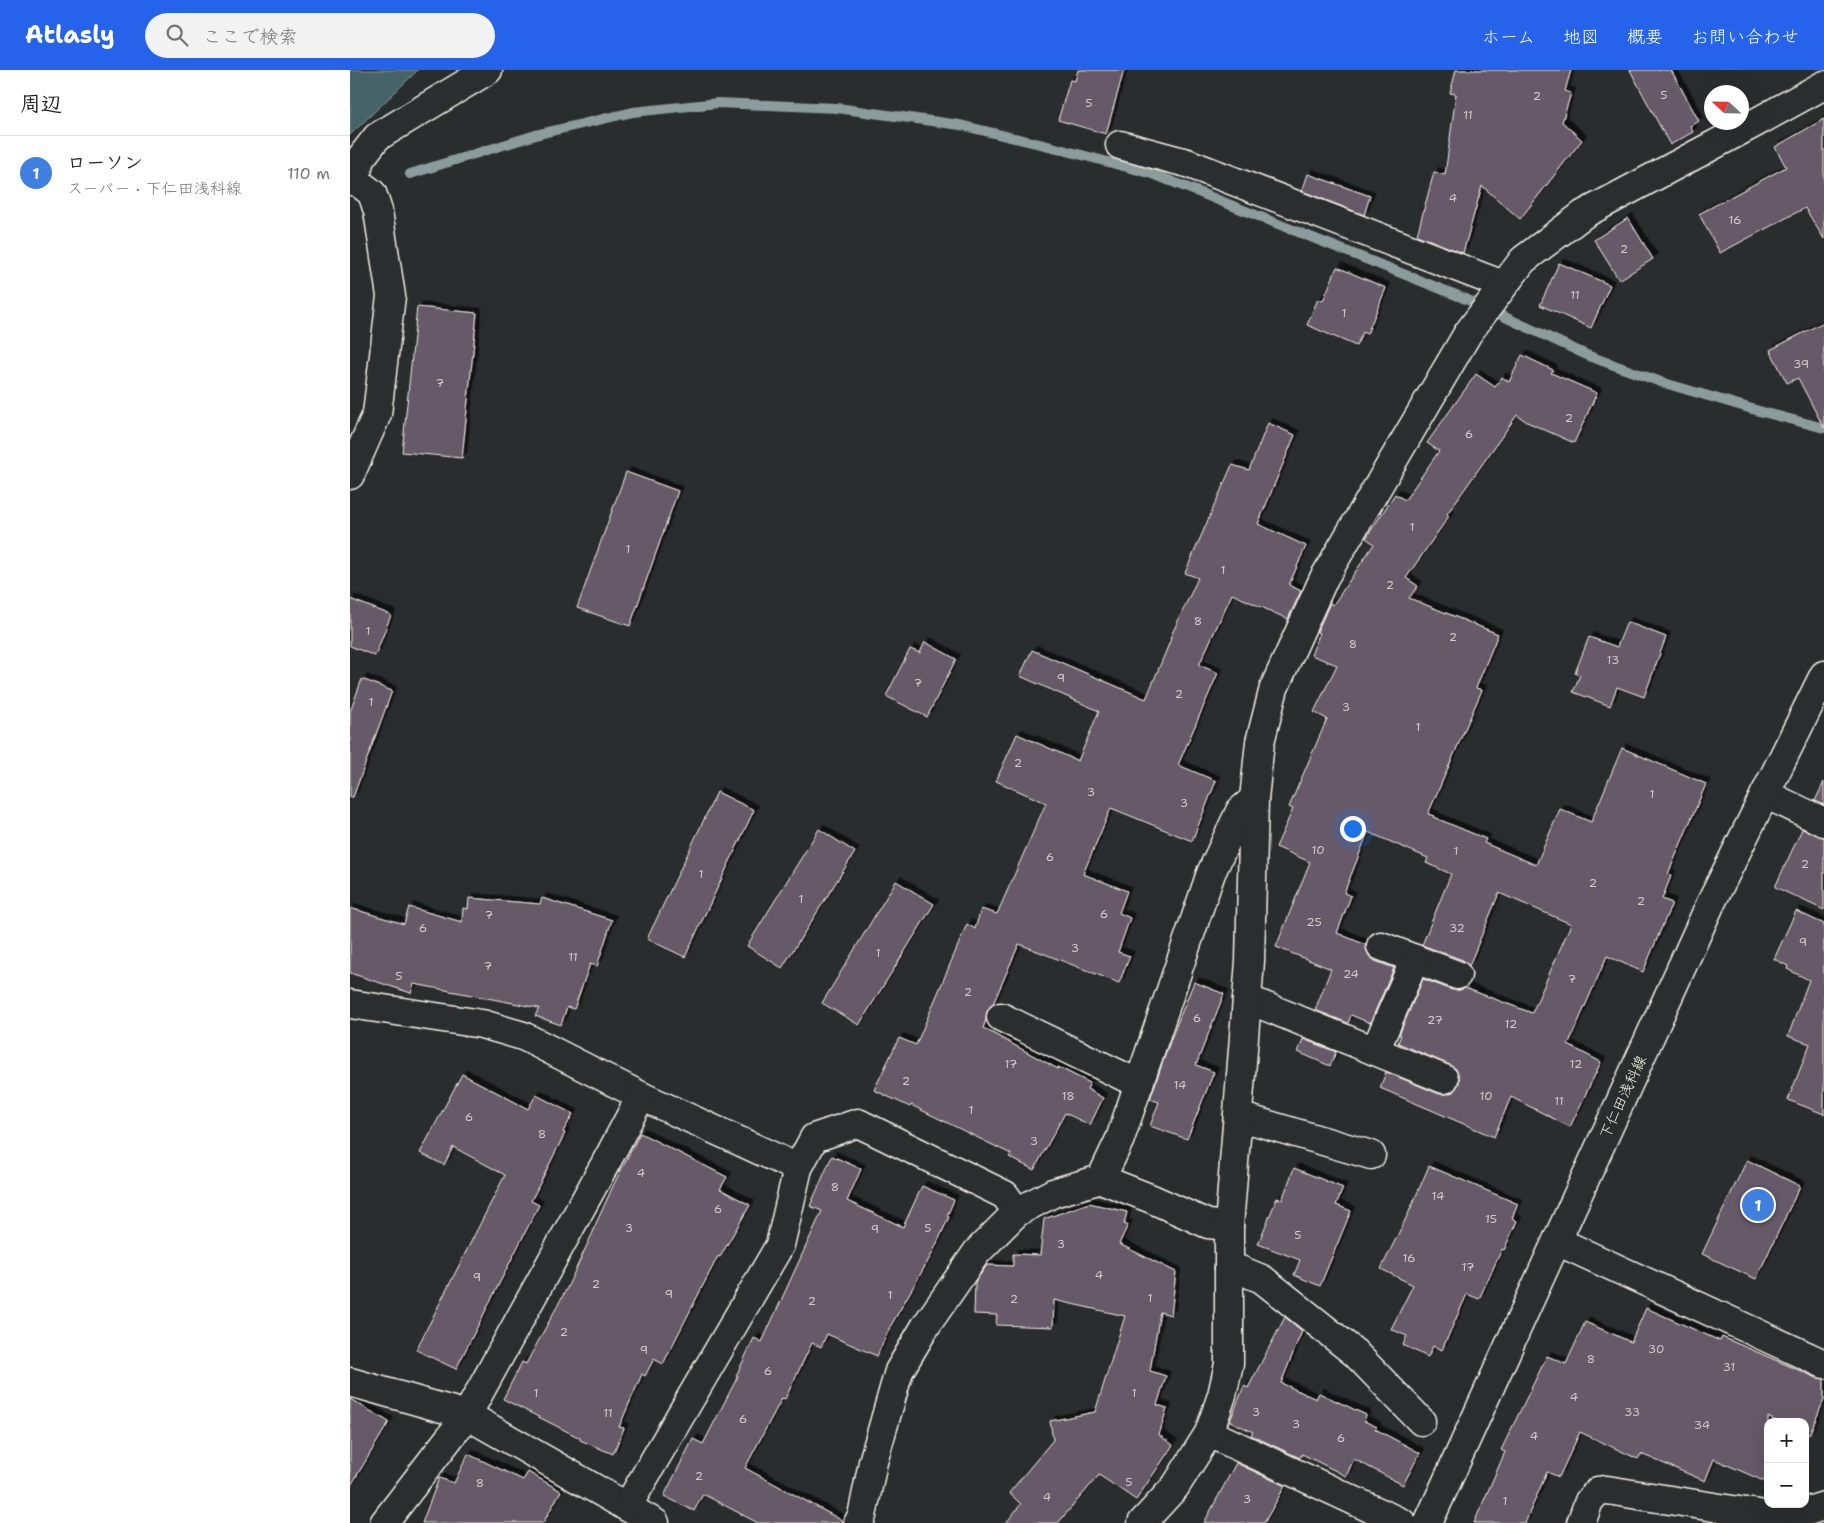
<!DOCTYPE html>
<html lang="ja">
<head>
<meta charset="utf-8">
<style>
  :root { --surface:#fff; --page:#f2f2f2; --text:#202124; --muted:#757577; --line:#e0e0e0; --accent:#2563eb }
  body { margin:0; font-family:"Shantell Sans","Klee One",sans-serif; background:var(--page); color:var(--text) }
  .controls { position:absolute; right:15px; bottom:15px; display:grid; overflow:hidden; border-radius:10px; box-shadow:0 5px 20px #0002 }
  .controls button { width:45px; height:45px; display:grid; place-items:center; padding:0; border:0; border-bottom:1px solid var(--line); background:var(--surface); color:var(--text); font:25px sans-serif }
  .compass { position:absolute; left:1354px; top:15px; width:45px; height:45px; border-radius:50%; background:var(--surface); box-shadow:0 5px 20px #0002; rotate:292deg }
  .you { position:absolute; left:1002px; top:758px; width:18px; height:18px; margin:-12px; border:4px solid #fff; border-radius:50%; background:#1a73e8; box-shadow:0 0 0 8px #1a73e833 }
  .badge { display:grid; place-items:center; width:32px; height:32px; border-radius:50%; background:var(--accent); color:#fff; font-size:16px; font-weight:700 }
  .pin { position:absolute; translate:-50% -50%; border:2px solid #fff; box-shadow:0 1px 5px #0006 }
  .list { margin:0; padding:0; list-style:none }
  h2 { display:flex; justify-content:space-between; align-items:center; height:65px; margin:0; padding:0 20px; font-size:21px }
  h2 small { font-size:16px; font-weight:400; color:var(--muted) }
  .list li { display:grid; grid-template-columns:32px 1fr auto; gap:15px; align-items:center; box-sizing:border-box; height:75px; padding:0 20px; border-top:1px solid var(--line) }
  .list b { display:block; font-size:19px; white-space:nowrap }
  .list p { margin:0; font-size:16px; white-space:nowrap; color:var(--muted) }
  .list em { font-size:16px; font-style:normal; color:var(--muted) }
  .icon { flex:none; width:28px; height:28px; fill:none; stroke:currentColor; stroke-width:2; stroke-linecap:round; stroke-linejoin:round }
  .map { position:relative; flex:none; width:1474px; height:1453px; overflow:hidden }
  header { display:flex; align-items:center; gap:30px; box-sizing:border-box; height:70px; padding:0 25px; background:var(--accent); color:#fff }
  header strong { font-size:24px }
  nav { display:flex; gap:28px; margin-inline-start:auto; font-size:18px }
  .search { width:350px; height:45px; background:var(--page); display:flex; align-items:center; gap:12px; box-sizing:border-box; padding:0 18px; border-radius:28px; color:var(--muted); font-size:19px }
  main { display:flex }
  aside { flex:1; background:var(--surface) }
  .map>svg:first-child { display:block }
  .water { fill:#456369; stroke:#8b9c9c }
  .lines { fill:none; stroke-linecap:round; stroke-linejoin:round }
  .stream { stroke:#8b9c9c; stroke-width:10 }
  .building { fill:#665a68; stroke:#f4f1e8; filter:url(#shadow) }
  .minor-casing { stroke:#f4f1e8; stroke-width:31 }
  .major-casing { stroke:#f4f1e8; stroke-width:31 }
  .minor { stroke:#2a2d2e; stroke-width:28 }
  .major { stroke:#2a2d2e; stroke-width:28 }
  .labels { text-anchor:middle; stroke-width:4; stroke-linejoin:round; paint-order:stroke }
  .number-label { font-size:12px; fill:#d0cbc8 }
  .street-label { font-size:15px; fill:#f4f1e8; stroke:#2a2d2e }
</style>
</head>
<body>
<header>
<strong>Atlasly</strong>
<div class="search"><svg class="icon" aria-label="search" viewBox="0 0 24 24"><circle cx="10" cy="10" r="6"/><path d="M15 15l6 6"/></svg>ここで検索</div>
<nav><a>ホーム</a><a>地図</a><a>概要</a><a>お問い合わせ</a></nav>
</header>
<main>
<aside>
<h2>周辺<small></small></h2>
<ul class="list">
<li><span class="badge" style="background:#3f7fe0">1</span><div><b>ローソン</b><p>スーパー · 下仁田浅科線</p></div><em>110 m</em></li>
</ul>
</aside>
<div class="map">
<svg width="1474" height="1453" viewBox="0 0 1474 1453">
  <defs>
    <filter id="shadow"><feDropShadow dx="4.5" dy="-4.5" stdDeviation="0" flood-color="#0009"/></filter>
  </defs>
  <rect width="100%" height="100%" fill="#2a2d2e"/>
  <filter id="ink" filterUnits="userSpaceOnUse"><feTurbulence type="fractalNoise" baseFrequency=".02" numOctaves="2"/><feDisplacementMap in="SourceGraphic" scale="10" xChannelSelector="R" yChannelSelector="G"/><feConvolveMatrix kernelMatrix="1 2 1 2 8 2 1 2 1" color-interpolation-filters="sRGB"/></filter>
  <g filter="url(#ink)">
    <!-- water -->
    <path class="water" d="M 0,0 L 68,0 L 0,65 Z"/>
    <g class="lines">
      <!-- stream -->
      <path class="stream" d="M 60,104 L 189,64 L 283,42 L 368,33 L 487,38 L 610,55 L 698,76 L 803,104 L 1116,229 L 1239,286 L 1311,312 L 1409,341 L 1474,358"/>
    </g>
    <!-- building -->
    <g class="building">
      <path d="M 728,0 L 774,0 L 756,64 L 708,50 L 720,10 L 725,11 Z"/>
      <path d="M 1106,0 L 1221,0 L 1215,21 L 1221,23 L 1212,52 L 1232,70 L 1170,149 L 1132,116 L 1113,183 L 1067,165 L 1084,102 L 1095,105 L 1106,24 L 1100,23 Z"/>
      <path d="M 1280,0 L 1321,0 L 1349,51 L 1340,56 L 1343,62 L 1320,75 Z"/>
      <path d="M 1474,49 L 1474,169 L 1455,138 L 1370,183 L 1349,144 L 1436,97 L 1425,77 Z"/>
      <path d="M 958,104 L 1020,126 L 1014,145 L 952,121 Z"/>
      <path d="M 1278,148 L 1303,189 L 1269,210 L 1244,170 Z"/>
      <path d="M 1209,193 L 1260,215 L 1241,258 L 1190,235 Z"/>
      <path d="M 987,197 L 1036,218 L 1017,264 L 1013,262 L 1006,276 L 957,255 L 968,229 L 973,231 Z"/>
      <path d="M 67,237 L 127,243 L 112,388 L 52,382 Z"/>
      <path d="M 1474,252 L 1474,358 L 1448,308 L 1437,313 L 1420,280 Z"/>
      <path d="M 1172,285 L 1203,300 L 1201,303 L 1247,323 L 1224,373 L 1177,352 L 1167,345 L 1097,444 L 1099,446 L 1056,508 L 1068,516 L 1059,528 L 1148,564 L 1126,618 L 1132,620 L 1078,744 L 1084,746 L 1083,747 L 1136,769 L 1134,773 L 1186,795 L 1210,739 L 1241,752 L 1272,678 L 1356,714 L 1318,804 L 1321,806 L 1312,829 L 1322,833 L 1293,902 L 1257,886 L 1218,975 L 1251,992 L 1220,1057 L 1161,1027 L 1144,1067 L 1030,1018 L 1036,1002 L 1089,1024 L 1097,1024 L 1103,1022 L 1109,1014 L 1109,1006 L 1106,999 L 1100,995 L 1048,973 L 1051,965 L 1049,965 L 1073,909 L 1102,920 L 1109,920 L 1115,918 L 1182,943 L 1221,854 L 1149,823 L 1119,896 L 1113,890 L 1072,875 L 1101,804 L 1076,793 L 1078,788 L 1018,762 L 994,823 L 1001,826 L 987,863 L 1016,875 L 1016,879 L 1019,886 L 1025,891 L 1044,898 L 1020,953 L 1001,945 L 998,953 L 965,940 L 981,899 L 926,877 L 960,792 L 926,777 L 943,739 L 939,737 L 977,649 L 964,642 L 987,595 L 961,585 L 970,563 L 967,562 L 980,533 L 983,535 L 1024,474 L 1016,468 L 1045,424 L 1055,430 L 1089,381 L 1077,373 L 1126,304 L 1145,317 L 1152,307 L 1159,312 Z"/>
      <path d="M 918,353 L 945,365 L 908,454 L 956,476 L 939,515 L 951,521 L 938,549 L 882,524 L 849,595 L 868,603 L 828,695 L 866,711 L 842,771 L 761,738 L 733,804 L 777,821 L 769,843 L 780,848 L 768,882 L 780,886 L 769,913 L 669,874 L 643,934 L 637,941 L 636,950 L 633,958 L 708,999 L 708,997 L 740,1013 L 737,1019 L 753,1028 L 740,1055 L 715,1043 L 684,1100 L 659,1087 L 661,1084 L 561,1035 L 560,1037 L 524,1020 L 549,968 L 566,975 L 617,854 L 625,859 L 631,839 L 647,844 L 696,733 L 646,711 L 667,664 L 728,691 L 749,641 L 670,606 L 682,580 L 796,629 L 821,569 L 820,568 L 848,508 L 835,503 L 882,395 L 899,400 Z"/>
      <path d="M 276,402 L 328,421 L 280,556 L 227,538 Z"/>
      <path d="M 0,529 L 41,545 L 25,586 L 0,576 Z"/>
      <path d="M 1277,552 L 1316,567 L 1294,627 L 1267,617 L 1260,636 L 1223,622 L 1230,605 L 1225,603 L 1239,567 L 1267,577 Z"/>
      <path d="M 575,572 L 606,589 L 577,647 L 536,626 L 560,579 L 570,583 Z"/>
      <path d="M 12,609 L 42,621 L 3,727 L 0,727 L 0,642 Z"/>
      <path d="M 1474,712 L 1474,735 L 1465,731 Z"/>
      <path d="M 367,722 L 404,740 L 335,887 L 297,869 Z"/>
      <path d="M 469,759 L 505,782 L 432,898 L 397,876 Z"/>
      <path d="M 1452,759 L 1474,767 L 1474,840 L 1425,817 Z"/>
      <path d="M 546,811 L 584,834 L 509,955 L 472,933 Z"/>
      <path d="M 119,828 L 190,834 L 192,828 L 262,850 L 247,896 L 240,894 L 224,939 L 217,937 L 211,955 L 185,946 L 189,938 L 64,914 L 61,923 L 0,903 L 0,838 L 54,854 L 59,837 L 112,852 L 113,838 L 118,839 Z"/>
      <path d="M 1446,841 L 1474,854 L 1474,1044 L 1438,1030 L 1460,974 L 1438,966 L 1459,910 L 1437,899 L 1438,896 L 1424,889 Z"/>
      <path d="M 844,912 L 874,924 L 846,995 L 864,1002 L 837,1069 L 800,1056 L 809,1032 L 800,1029 L 822,966 Z"/>
      <path d="M 953,969 L 986,982 L 980,996 L 948,982 Z"/>
      <path d="M 112,1004 L 178,1039 L 186,1025 L 223,1044 L 213,1062 L 215,1063 L 181,1131 L 189,1135 L 106,1299 L 66,1280 L 155,1105 L 103,1077 L 94,1095 L 70,1083 Z"/>
      <path d="M 290,1063 L 377,1107 L 370,1119 L 400,1135 L 370,1187 L 368,1186 L 313,1294 L 304,1289 L 295,1306 L 292,1304 L 269,1357 L 274,1358 L 263,1384 L 230,1370 L 230,1368 L 153,1329 L 172,1292 L 176,1294 L 217,1218 L 244,1160 L 243,1160 L 264,1114 Z"/>
      <path d="M 482,1086 L 511,1099 L 497,1131 L 553,1157 L 572,1116 L 604,1130 L 597,1146 L 599,1147 L 582,1184 L 540,1257 L 527,1286 L 477,1264 L 471,1277 L 462,1273 L 435,1329 L 432,1328 L 395,1398 L 493,1451 L 492,1453 L 408,1453 L 353,1424 L 344,1441 L 314,1426 L 343,1369 L 353,1374 L 388,1306 L 386,1306 L 404,1268 L 412,1272 L 472,1141 L 460,1136 Z"/>
      <path d="M 1397,1090 L 1450,1116 L 1406,1209 L 1352,1184 Z"/>
      <path d="M 1079,1096 L 1168,1134 L 1162,1148 L 1167,1151 L 1154,1180 L 1152,1179 L 1129,1229 L 1117,1224 L 1092,1280 L 1083,1276 L 1078,1287 L 1053,1275 L 1057,1266 L 1041,1259 L 1063,1215 L 1031,1199 L 1059,1142 Z"/>
      <path d="M 944,1098 L 993,1118 L 986,1135 L 1001,1141 L 970,1216 L 944,1205 L 950,1190 L 908,1174 L 927,1128 L 932,1130 Z"/>
      <path d="M 739,1133 L 777,1142 L 774,1154 L 778,1155 L 769,1174 L 826,1202 L 821,1245 L 810,1242 L 800,1301 L 816,1306 L 807,1335 L 817,1338 L 809,1365 L 823,1375 L 786,1430 L 749,1405 L 708,1453 L 656,1453 L 671,1434 L 659,1423 L 703,1370 L 700,1351 L 745,1342 L 775,1246 L 704,1230 L 703,1257 L 646,1255 L 647,1245 L 624,1244 L 625,1212 L 637,1195 L 663,1196 L 663,1184 L 690,1185 L 694,1149 Z"/>
      <path d="M 1296,1238 L 1370,1271 L 1372,1267 L 1467,1308 L 1474,1309 L 1474,1330 L 1459,1365 L 1455,1364 L 1455,1352 L 1428,1352 L 1418,1347 L 1418,1413 L 1364,1389 L 1355,1411 L 1291,1384 L 1288,1389 L 1230,1362 L 1209,1407 L 1197,1402 L 1175,1453 L 1124,1453 L 1155,1382 L 1151,1380 L 1197,1286 L 1216,1294 L 1235,1252 L 1281,1272 Z"/>
      <path d="M 935,1247 L 952,1261 L 931,1313 L 966,1329 L 969,1323 L 1016,1345 L 1014,1351 L 1027,1357 L 1025,1359 L 1070,1383 L 1053,1415 L 1004,1389 L 996,1406 L 952,1384 L 950,1388 L 901,1365 L 903,1362 L 880,1351 L 894,1316 L 898,1318 Z"/>
      <path d="M 0,1329 L 39,1352 L 0,1417 Z"/>
      <path d="M 118,1384 L 173,1410 L 178,1402 L 211,1421 L 193,1453 L 72,1453 L 89,1408 L 104,1413 Z"/>
      <path d="M 886,1393 L 935,1416 L 914,1453 L 854,1453 Z"/>
    </g>
    <g class="lines">
      <!-- minor casing -->
      <g class="minor-casing">
        <g id="minor">
          <path d="M 770,75 L 837,93 L 1153,215"/>
          <path d="M 5,110 L 10,89 L 27,67 L 138,0"/>
          <path d="M 0,111 L 5,110 L 22,123 L 28,141 L 41,226 L 27,344 L 0,405"/>
          <path d="M 1415,724 L 1474,752"/>
          <path d="M 1031,876 L 1107,905"/>
          <path d="M 897,929 L 1094,1009"/>
          <path d="M 0,934 L 132,954 L 173,966 L 291,1026 L 448,1098"/>
          <path d="M 651,947 L 789,1014"/>
          <path d="M 1025,981 L 1065,889"/>
          <path d="M 291,1026 L 260,1085 L 117,1345 L 305,1453"/>
          <path d="M 888,1046 L 1021,1085"/>
          <path d="M 751,1109 L 802,1129 L 858,1154 L 879,1156"/>
          <path d="M 1207,1171 L 1474,1294"/>
          <path d="M 879,1198 L 890,1200 L 912,1209 L 1005,1283 L 1071,1351"/>
          <path d="M 0,1312 L 117,1345 L 34,1453"/>
          <path d="M 859,1363 L 1052,1453"/>
          <path d="M 277,1437 L 430,1175 L 448,1098 L 464,1068 L 508,1053 L 655,1125 L 667,1142"/>
          <path d="M 508,1453 L 512,1446 L 523,1392 L 549,1301 L 575,1257 L 627,1182 L 667,1142 L 703,1123 L 751,1109 L 770,1069 L 861,803 L 890,741 L 904,729"/>
          <path d="M 792,1453 L 825,1417 L 859,1363 L 872,1325 L 879,1294 L 879,1156 L 900,891 L 904,729 L 910,672 L 924,618 L 974,508 L 1118,263 L 1173,190 L 1234,144 L 1405,53 L 1474,15"/>
          <path d="M 1231,1453 L 1239,1431 L 1248,1421 L 1257,1420 L 1427,1447 L 1455,1442 L 1474,1436"/>
        </g>
      </g>
      <!-- major casing -->
      <g class="major-casing">
        <path id="major" d="M 1078,1453 L 1360,835 L 1474,605"/>
      </g>
      <!-- minor -->
      <use href="#minor" class="minor"/>
      <!-- major -->
      <use href="#major" class="major"/>
    </g>
  </g>
  <g class="labels">
    <!-- number labels -->
    <g class="number-label">
      <text x="1314" y="29">5</text>
      <text x="1187" y="30">2</text>
      <text x="739" y="37">5</text>
      <text x="1118" y="49">11</text>
      <text x="1103" y="132">4</text>
      <text x="1385" y="154">16</text>
      <text x="1274" y="183">2</text>
      <text x="1225" y="229">11</text>
      <text x="994" y="247">1</text>
      <text x="1451" y="298">39</text>
      <text x="90" y="317">7</text>
      <text x="1219" y="352">2</text>
      <text x="1119" y="368">6</text>
      <text x="1062" y="461">1</text>
      <text x="278" y="483">1</text>
      <text x="873" y="504">1</text>
      <text x="1040" y="519">2</text>
      <text x="848" y="555">8</text>
      <text x="18" y="565">1</text>
      <text x="1103" y="571">2</text>
      <text x="1003" y="578">8</text>
      <text x="1263" y="594">13</text>
      <text x="711" y="612">9</text>
      <text x="568" y="617">7</text>
      <text x="829" y="628">2</text>
      <text x="21" y="636">1</text>
      <text x="996" y="641">3</text>
      <text x="1068" y="661">1</text>
      <text x="668" y="697">2</text>
      <text x="741" y="726">3</text>
      <text x="1302" y="728">1</text>
      <text x="834" y="737">3</text>
      <text x="968" y="784">10</text>
      <text x="1106" y="785">1</text>
      <text x="700" y="791">6</text>
      <text x="1455" y="798">2</text>
      <text x="351" y="808">1</text>
      <text x="1243" y="817">2</text>
      <text x="451" y="833">1</text>
      <text x="1291" y="835">2</text>
      <text x="754" y="848">6</text>
      <text x="139" y="849">7</text>
      <text x="964" y="856">25</text>
      <text x="73" y="862">6</text>
      <text x="1107" y="862">32</text>
      <text x="1453" y="876">9</text>
      <text x="725" y="882">3</text>
      <text x="528" y="887">1</text>
      <text x="223" y="891">11</text>
      <text x="138" y="900">7</text>
      <text x="1001" y="908">24</text>
      <text x="49" y="910">5</text>
      <text x="1222" y="913">7</text>
      <text x="618" y="926">2</text>
      <text x="847" y="952">6</text>
      <text x="1085" y="954">27</text>
      <text x="1161" y="958">12</text>
      <text x="661" y="998">17</text>
      <text x="1226" y="998">12</text>
      <text x="556" y="1015">2</text>
      <text x="830" y="1019">14</text>
      <text x="718" y="1030">18</text>
      <text x="1136" y="1030">10</text>
      <text x="1209" y="1035">11</text>
      <text x="621" y="1044">1</text>
      <text x="119" y="1051">6</text>
      <text x="192" y="1068">8</text>
      <text x="684" y="1075">3</text>
      <text x="291" y="1107">4</text>
      <text x="485" y="1121">8</text>
      <text x="1088" y="1130">14</text>
      <text x="368" y="1143">6</text>
      <text x="1141" y="1153">15</text>
      <text x="279" y="1162">3</text>
      <text x="578" y="1162">5</text>
      <text x="525" y="1163">9</text>
      <text x="948" y="1169">5</text>
      <text x="711" y="1178">3</text>
      <text x="1059" y="1192">16</text>
      <text x="1118" y="1201">17</text>
      <text x="749" y="1209">4</text>
      <text x="127" y="1211">9</text>
      <text x="246" y="1218">2</text>
      <text x="319" y="1228">9</text>
      <text x="540" y="1229">1</text>
      <text x="800" y="1232">1</text>
      <text x="664" y="1233">2</text>
      <text x="462" y="1235">2</text>
      <text x="214" y="1266">2</text>
      <text x="1306" y="1283">30</text>
      <text x="294" y="1284">9</text>
      <text x="1241" y="1293">8</text>
      <text x="1379" y="1301">31</text>
      <text x="418" y="1305">6</text>
      <text x="186" y="1327">1</text>
      <text x="784" y="1327">1</text>
      <text x="1224" y="1331">4</text>
      <text x="906" y="1346">3</text>
      <text x="1282" y="1346">33</text>
      <text x="258" y="1347">11</text>
      <text x="393" y="1353">6</text>
      <text x="946" y="1358">3</text>
      <text x="1352" y="1359">34</text>
      <text x="1184" y="1370">4</text>
      <text x="991" y="1372">6</text>
      <text x="349" y="1410">2</text>
      <text x="779" y="1416">5</text>
      <text x="130" y="1417">8</text>
      <text x="697" y="1431">4</text>
      <text x="897" y="1433">3</text>
      <text x="1155" y="1435">1</text>
    </g>
    <!-- street labels -->
    <g class="street-label">
      <text transform="translate(1273 1027) rotate(-65)" y="5">下仁田浅科線</text>
    </g>
  </g>
</svg>
<div class="controls">
<button>+</button>
<button>−</button>
</div>
<svg class="compass" viewBox="-18 -18 36 36"><path d="M0-13l5 13h-10z" fill="#e53935"/><path d="M0 13l5-13h-10z" fill="#757577"/></svg>
<div class="you"></div>
<div class="pin badge" style="left:1408px;top:1135px;background:#3f7fe0">1</div>
</div>
</main>
</body>
</html>
